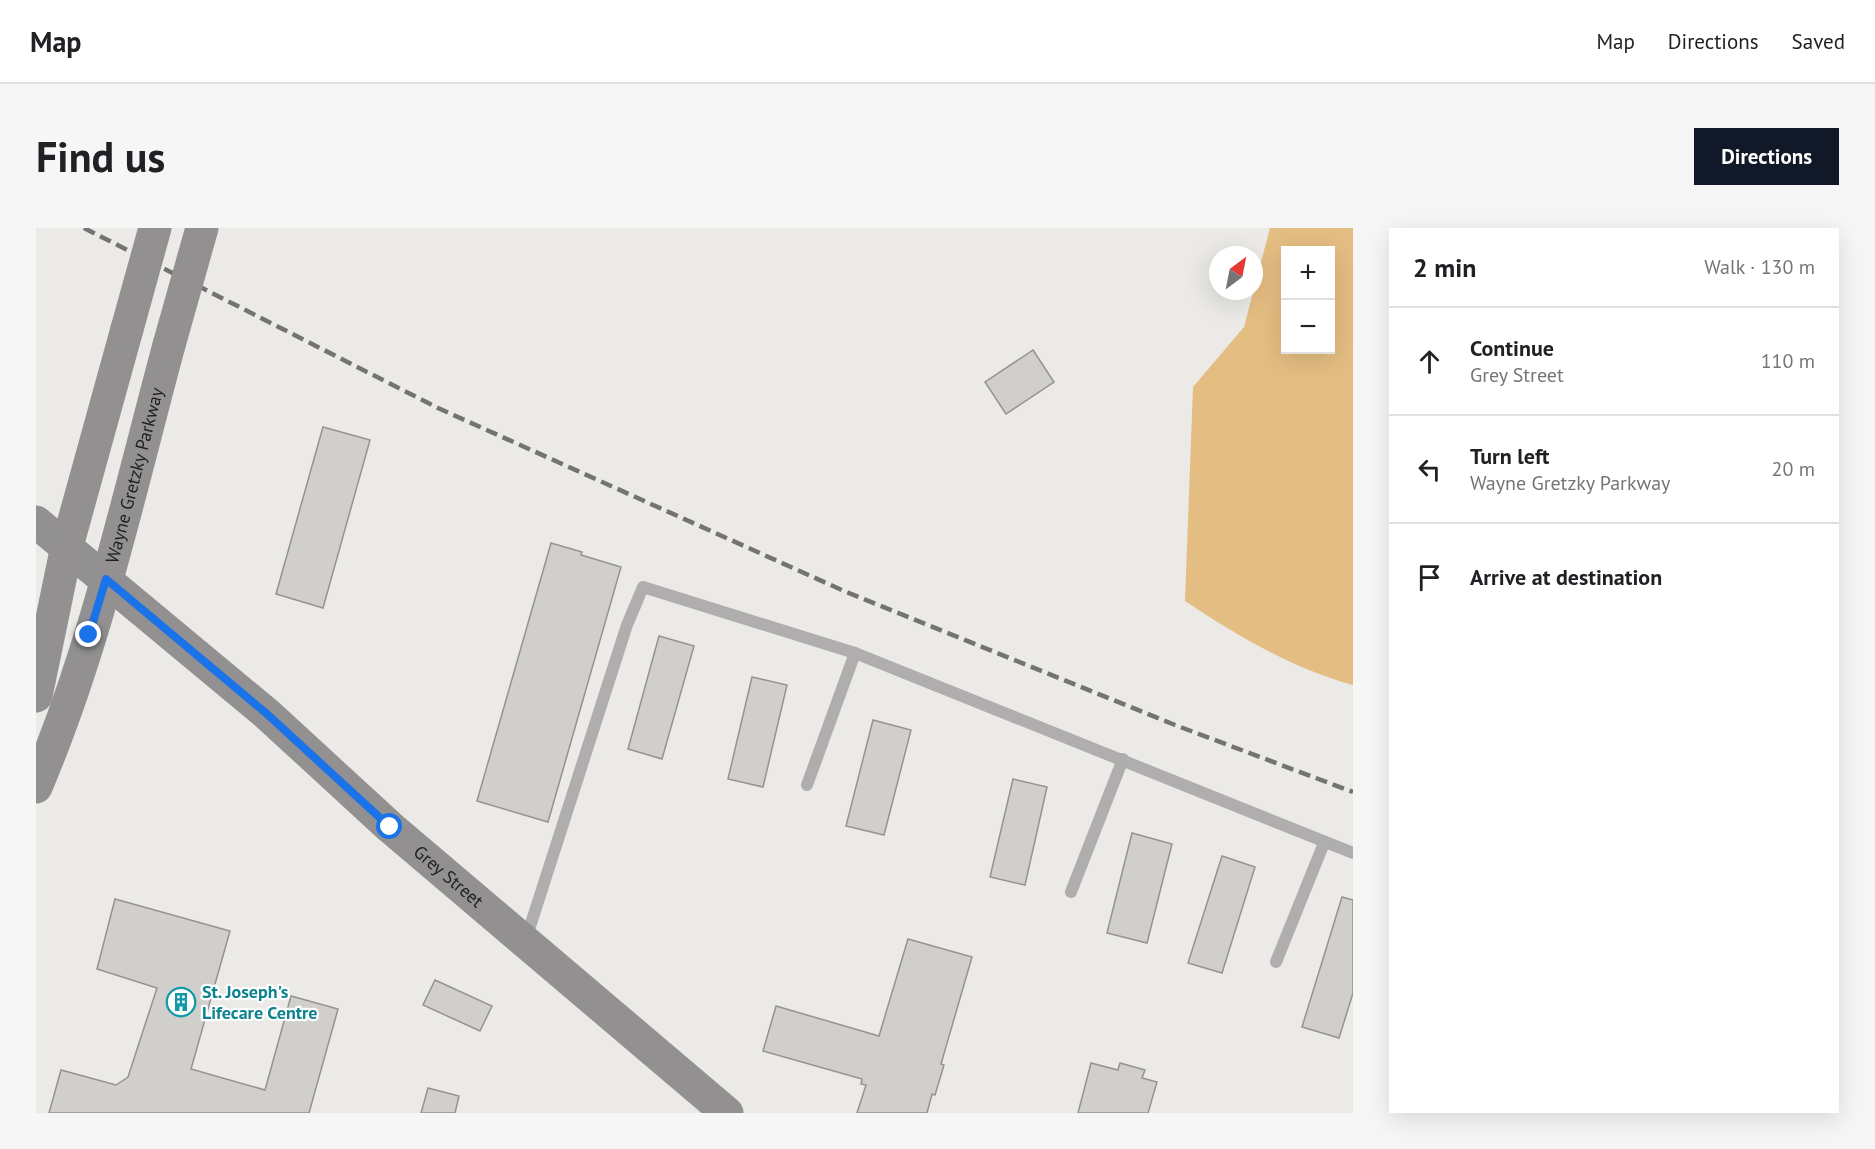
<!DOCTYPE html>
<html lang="en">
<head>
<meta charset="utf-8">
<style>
  :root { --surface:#fff; --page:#f6f6f6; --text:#202124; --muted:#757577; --line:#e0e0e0; --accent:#111827 }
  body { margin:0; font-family:"PT Sans",sans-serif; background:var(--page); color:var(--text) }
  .controls { position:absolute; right:18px; top:18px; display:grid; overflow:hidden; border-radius:0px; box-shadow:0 6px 24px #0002 }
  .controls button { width:54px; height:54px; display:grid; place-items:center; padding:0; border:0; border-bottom:2px solid var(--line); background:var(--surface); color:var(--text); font:30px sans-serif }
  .compass { position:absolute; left:1173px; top:18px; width:54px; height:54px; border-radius:50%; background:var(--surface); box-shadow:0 6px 24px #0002; rotate:32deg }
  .stop { position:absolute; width:18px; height:18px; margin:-14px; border:4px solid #1a73e8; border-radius:50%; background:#fff }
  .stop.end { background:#1a73e8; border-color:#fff; box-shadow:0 2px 6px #0008 }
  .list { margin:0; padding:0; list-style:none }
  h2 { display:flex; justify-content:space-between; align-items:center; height:78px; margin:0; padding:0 24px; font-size:26px }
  h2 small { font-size:20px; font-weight:400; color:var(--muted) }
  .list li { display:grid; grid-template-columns:39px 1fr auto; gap:18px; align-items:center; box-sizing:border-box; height:108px; padding:0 24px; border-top:2px solid var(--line) }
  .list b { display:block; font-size:22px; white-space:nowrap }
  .list p { margin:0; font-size:20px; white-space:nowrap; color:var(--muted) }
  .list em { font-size:20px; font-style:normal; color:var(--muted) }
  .icon { flex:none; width:33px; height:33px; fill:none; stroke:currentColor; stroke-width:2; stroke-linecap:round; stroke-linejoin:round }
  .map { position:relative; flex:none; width:1317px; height:885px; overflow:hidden; border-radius:0px }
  header { display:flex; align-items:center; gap:36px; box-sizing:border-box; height:84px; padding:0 30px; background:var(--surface); border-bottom:2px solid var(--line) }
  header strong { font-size:28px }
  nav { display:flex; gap:33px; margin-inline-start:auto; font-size:21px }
  .intro { display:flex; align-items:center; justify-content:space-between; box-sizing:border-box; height:144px; padding:0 36px }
  h1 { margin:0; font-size:42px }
  .button { padding:15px 27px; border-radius:0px; background:var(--accent); color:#fff; font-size:21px; font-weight:700 }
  main { display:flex; gap:36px; padding:0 36px }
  aside { flex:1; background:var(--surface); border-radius:0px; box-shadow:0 6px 24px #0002 }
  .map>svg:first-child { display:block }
  .green { fill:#e4bd82; fill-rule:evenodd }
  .building { fill:#d1cfcc; stroke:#959390; stroke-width:1.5 }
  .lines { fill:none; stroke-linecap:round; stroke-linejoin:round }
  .lane { stroke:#afadad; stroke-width:12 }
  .secondary { stroke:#929090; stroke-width:33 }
  .rail { stroke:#747371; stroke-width:4.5; stroke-dasharray:12 6; stroke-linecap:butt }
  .secondary-bridge { stroke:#929090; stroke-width:33 }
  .route { stroke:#1a73e8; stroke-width:8 }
  .labels { text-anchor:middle; stroke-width:4.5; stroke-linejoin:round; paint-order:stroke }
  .street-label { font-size:18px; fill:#201f1e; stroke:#fff }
  .culture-label { font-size:18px; font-weight:bold; fill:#0d838f; stroke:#fff; text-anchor:start }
</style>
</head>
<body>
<header>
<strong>Map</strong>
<nav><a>Map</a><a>Directions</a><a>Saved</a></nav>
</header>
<div class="intro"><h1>Find us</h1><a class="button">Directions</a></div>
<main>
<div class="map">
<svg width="1317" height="885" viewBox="0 0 1317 885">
  <rect width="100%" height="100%" fill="#ebeae7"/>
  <!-- green -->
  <path class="green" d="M 1234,0 L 1317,0 L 1317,457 C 1257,441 1200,407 1149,373 L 1157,159 L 1208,99 ZM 1250,22 L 1294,22 L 1294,122 L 1250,122 Z"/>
  <!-- building -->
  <g class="building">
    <path d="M 997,122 L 1018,154 L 970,186 L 949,154 Z"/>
    <path d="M 287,199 L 334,212 L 287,380 L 240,366 Z"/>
    <path d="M 515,315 L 546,324 L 545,327 L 585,339 L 512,594 L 441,573 Z"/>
    <path d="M 623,408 L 658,418 L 626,531 L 592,521 Z"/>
    <path d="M 716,449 L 751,457 L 727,559 L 692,551 Z"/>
    <path d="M 837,492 L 875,502 L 848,607 L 810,598 Z"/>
    <path d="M 977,551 L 1011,559 L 989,657 L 954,649 Z"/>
    <path d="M 1096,605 L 1136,616 L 1111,715 L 1071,705 Z"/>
    <path d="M 1186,628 L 1219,639 L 1186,745 L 1152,735 Z"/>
    <path d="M 1306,669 L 1317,672 L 1317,765 L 1303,810 L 1266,799 Z"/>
    <path d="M 79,671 L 194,703 L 155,841 L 229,862 L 255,768 L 302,781 L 273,885 L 13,885 L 25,842 L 80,857 L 92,849 L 121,760 L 61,741 Z"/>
    <path d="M 872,711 L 936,729 L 905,836 L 908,837 L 899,867 L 896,866 L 891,885 L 821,885 L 830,857 L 825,856 L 826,851 L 727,823 L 740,778 L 843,808 Z"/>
    <path d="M 399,752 L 456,778 L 444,803 L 387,777 Z"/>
    <path d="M 1055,835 L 1082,842 L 1084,835 L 1109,842 L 1106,850 L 1121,854 L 1112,885 L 1042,885 Z"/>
    <path d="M 392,860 L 423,868 L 419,885 L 385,885 Z"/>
  </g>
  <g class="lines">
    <!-- lane -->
    <g class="lane">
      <path d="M 771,557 L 819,425"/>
      <path d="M 1035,664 L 1087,531"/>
      <path d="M 490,711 L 591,397 L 607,359 L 819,425 L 1317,625"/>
      <path d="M 1240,734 L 1288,615"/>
    </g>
    <!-- secondary -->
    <g class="secondary">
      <path id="s1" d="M 0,294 L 231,486 L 354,599 L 691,885"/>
      <path d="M 0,468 L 31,318 L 91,101"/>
      <path id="s2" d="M 0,559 C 60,418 93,265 133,117"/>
    </g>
    <!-- rail -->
    <path class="rail" d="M 48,0 L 402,180 L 808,363 L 1139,497 L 1317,564"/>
    <!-- secondary-bridge -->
    <g class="secondary-bridge">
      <path d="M 91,101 L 119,0"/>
      <path d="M 133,117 L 166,0"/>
    </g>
  </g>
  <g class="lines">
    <!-- route -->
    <path class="route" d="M 53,407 L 70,351 L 231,486 L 354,599"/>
  </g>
  <!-- icons -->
  <defs>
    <g id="building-ring" transform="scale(1.5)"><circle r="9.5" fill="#fff" stroke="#0f9aa8" stroke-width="1.5"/><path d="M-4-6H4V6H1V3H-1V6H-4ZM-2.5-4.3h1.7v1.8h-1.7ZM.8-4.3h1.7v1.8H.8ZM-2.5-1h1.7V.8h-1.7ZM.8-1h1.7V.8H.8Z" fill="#0f9aa8"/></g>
  </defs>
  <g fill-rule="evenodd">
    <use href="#building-ring" x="145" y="774"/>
  </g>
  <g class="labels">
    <!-- street labels -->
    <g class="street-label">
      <text dy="6" stroke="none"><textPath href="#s2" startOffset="327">Wayne Gretzky Parkway</textPath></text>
      <text dy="6" stroke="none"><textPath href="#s1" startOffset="544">Grey Street</textPath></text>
    </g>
    <!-- culture labels -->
    <g class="culture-label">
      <text x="166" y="770">St. Joseph's<tspan x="166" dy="21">Lifecare Centre</tspan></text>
    </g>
  </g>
</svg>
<div class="controls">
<button>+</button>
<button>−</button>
</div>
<svg class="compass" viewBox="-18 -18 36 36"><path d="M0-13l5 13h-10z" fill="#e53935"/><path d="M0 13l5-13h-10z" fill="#757577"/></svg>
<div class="stop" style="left:354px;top:599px"></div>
<div class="stop end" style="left:53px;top:407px"></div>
</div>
<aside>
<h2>2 min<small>Walk · 130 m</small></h2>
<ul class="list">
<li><svg class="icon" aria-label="ahead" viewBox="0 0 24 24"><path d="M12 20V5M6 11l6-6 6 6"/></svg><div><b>Continue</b><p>Grey Street</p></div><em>110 m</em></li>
<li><svg class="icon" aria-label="left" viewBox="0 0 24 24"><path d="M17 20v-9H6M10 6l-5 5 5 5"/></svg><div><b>Turn left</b><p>Wayne Gretzky Parkway</p></div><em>20 m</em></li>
<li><svg class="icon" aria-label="arrive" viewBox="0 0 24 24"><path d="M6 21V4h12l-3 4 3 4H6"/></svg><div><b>Arrive at destination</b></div></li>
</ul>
</aside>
</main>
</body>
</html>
